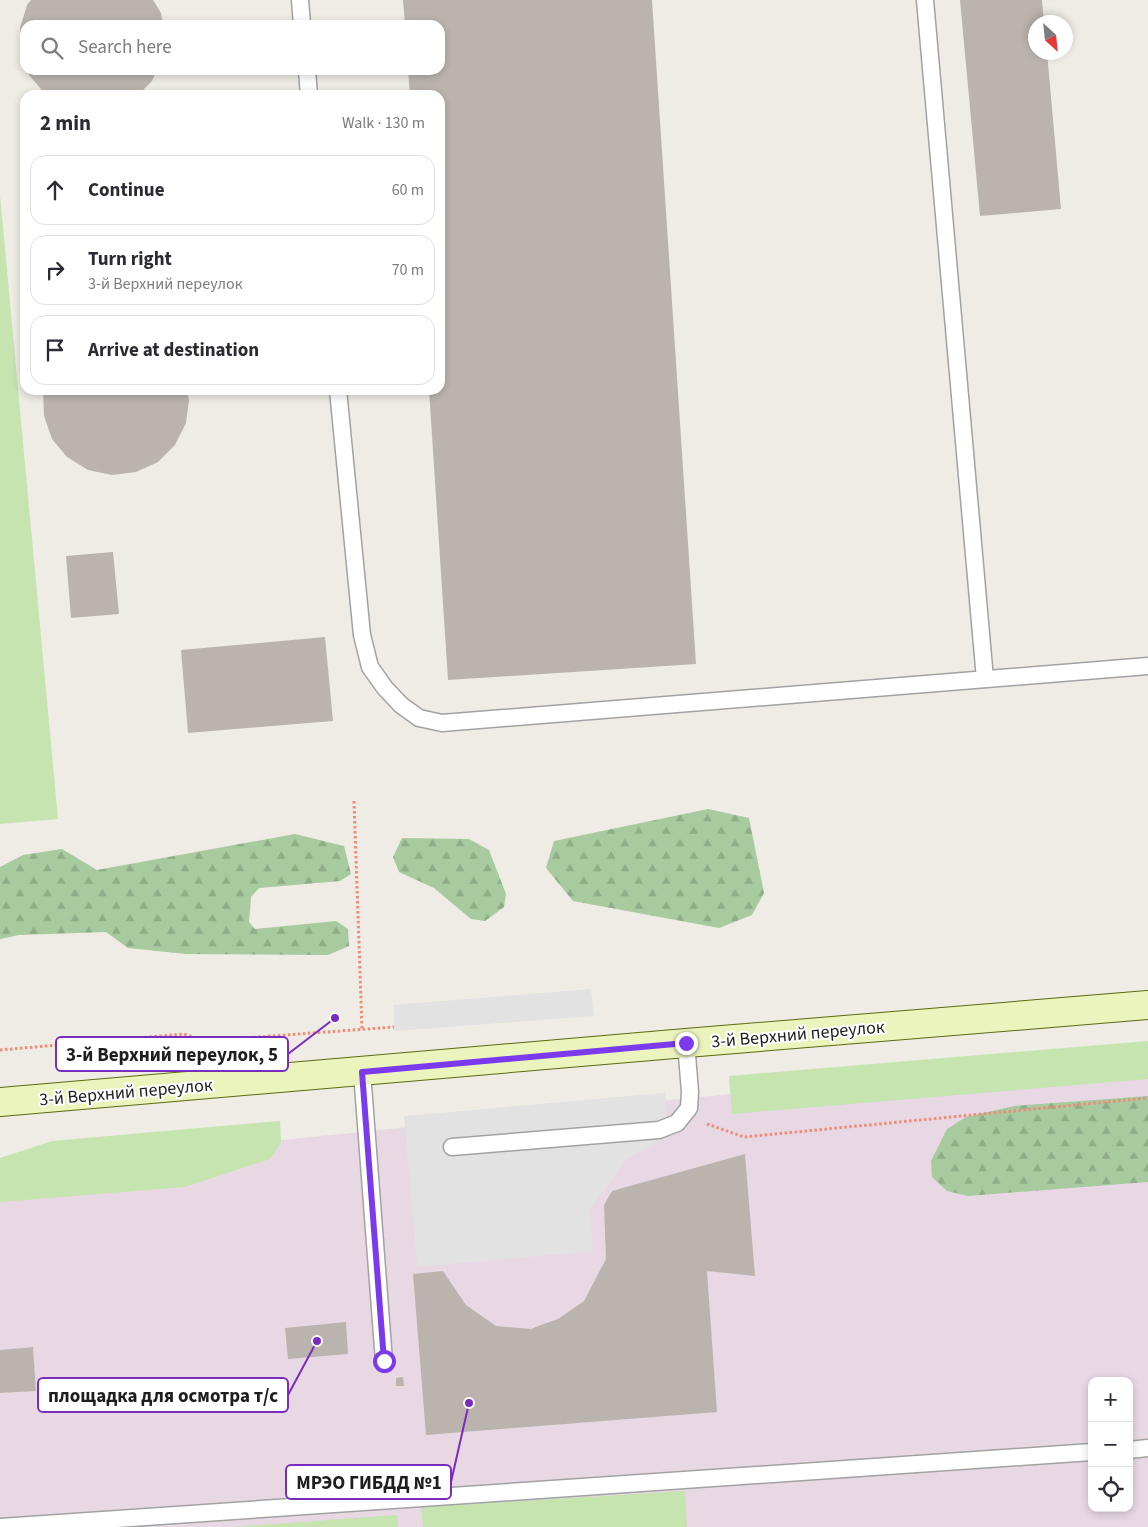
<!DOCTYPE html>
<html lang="en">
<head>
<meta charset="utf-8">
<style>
  :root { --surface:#fff; --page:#f2f2f3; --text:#2b2b33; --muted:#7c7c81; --line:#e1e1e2 }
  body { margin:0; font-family:"Source Sans 3",sans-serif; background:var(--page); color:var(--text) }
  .controls { position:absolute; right:15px; bottom:15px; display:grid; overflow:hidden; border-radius:10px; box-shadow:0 2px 8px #0003 }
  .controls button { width:45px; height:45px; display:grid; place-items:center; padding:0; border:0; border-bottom:1px solid var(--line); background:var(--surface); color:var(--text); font:25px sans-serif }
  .compass { position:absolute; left:1028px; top:15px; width:45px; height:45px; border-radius:50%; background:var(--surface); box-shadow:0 2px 8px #0003; rotate:153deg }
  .stop { position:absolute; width:15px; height:15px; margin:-11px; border:4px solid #7c3aed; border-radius:50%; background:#fff }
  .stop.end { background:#7c3aed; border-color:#fff; box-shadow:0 1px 5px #0008 }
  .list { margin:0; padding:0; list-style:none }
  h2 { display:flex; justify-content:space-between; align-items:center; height:65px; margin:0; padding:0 20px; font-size:21px }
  h2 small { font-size:16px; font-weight:400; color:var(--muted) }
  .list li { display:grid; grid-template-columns:32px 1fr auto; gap:15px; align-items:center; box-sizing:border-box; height:70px; margin:0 10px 10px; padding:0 10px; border:1px solid var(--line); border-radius:15px }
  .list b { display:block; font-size:19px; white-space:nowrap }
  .list p { margin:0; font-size:16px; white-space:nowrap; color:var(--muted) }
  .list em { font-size:16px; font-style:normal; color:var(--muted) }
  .icon { flex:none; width:28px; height:28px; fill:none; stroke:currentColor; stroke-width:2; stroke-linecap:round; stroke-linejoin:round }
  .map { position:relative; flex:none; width:1148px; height:1527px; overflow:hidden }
  .search { position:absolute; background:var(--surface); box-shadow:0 2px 8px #0003; left:20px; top:20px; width:425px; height:55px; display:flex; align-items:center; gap:12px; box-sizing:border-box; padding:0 18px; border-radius:15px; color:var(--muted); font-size:19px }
  .panel { position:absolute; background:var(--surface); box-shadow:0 2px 8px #0003; left:20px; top:90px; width:425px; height:305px; border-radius:15px }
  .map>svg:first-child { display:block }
  .industrial { fill:#e7d8e3; fill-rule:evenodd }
  .grass { fill:#c5e4b0 }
  .forest { fill:url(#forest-firs) }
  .parking { fill:#e2e2e2 }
  .building { fill:#bbb4ae }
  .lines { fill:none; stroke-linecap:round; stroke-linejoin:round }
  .lane-casing { stroke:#a2a2a2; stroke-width:19 }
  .secondary-casing { stroke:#5a6b0f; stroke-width:30 }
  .path { stroke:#ed8d78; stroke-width:3; stroke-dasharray:2.5 2.5; stroke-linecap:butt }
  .lane { stroke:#fff; stroke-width:16 }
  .secondary { stroke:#ecf4be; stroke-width:28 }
  .route { stroke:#7c3aed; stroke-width:6 }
  .labels { text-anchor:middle; stroke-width:4; stroke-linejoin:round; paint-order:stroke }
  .street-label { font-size:18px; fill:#1e1e1e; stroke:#fff }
  .leader { fill:none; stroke:#7b2cbf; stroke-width:2 }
  .callout-dot { fill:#7b2cbf; stroke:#fff; stroke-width:2 }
  .callout { fill:#fff; stroke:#7b2cbf; stroke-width:2 }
  .callout-label { font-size:19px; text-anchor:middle; font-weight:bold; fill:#1e1e1e }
</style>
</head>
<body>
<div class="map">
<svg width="1148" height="1527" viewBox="0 0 1148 1527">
  <defs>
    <pattern id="forest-firs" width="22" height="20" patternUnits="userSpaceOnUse" patternTransform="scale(1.25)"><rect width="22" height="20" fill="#a7ca9e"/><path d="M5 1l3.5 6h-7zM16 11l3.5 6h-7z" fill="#8fad88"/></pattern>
  </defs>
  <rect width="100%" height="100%" fill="#eeece5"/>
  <!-- industrial -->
  <path class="industrial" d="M 1148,1051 L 1148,1527 L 0,1527 L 0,1169 ZM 1092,1381 L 1129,1381 L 1129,1508 L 1092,1508 Z"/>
  <!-- grass -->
  <g class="grass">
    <path d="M 0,195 L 58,819 L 0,824 Z"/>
    <path d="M 1148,1041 L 1148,1079 L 732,1114 L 729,1076 Z"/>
    <path d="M 280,1121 L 281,1143 L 270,1159 L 185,1187 L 0,1202 L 0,1158 L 52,1141 Z"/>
    <path d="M 685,1491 L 687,1527 L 423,1527 L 421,1507 Z"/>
    <path d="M 397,1515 L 398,1527 L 233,1527 Z"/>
  </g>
  <!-- forest -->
  <g class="forest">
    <path d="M 708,809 L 749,818 L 764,893 L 752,915 L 719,928 L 573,901 L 546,868 L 554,841 Z"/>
    <path d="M 295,834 L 344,846 L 351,874 L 340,881 L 259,888 L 251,897 L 249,922 L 255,929 L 336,921 L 348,929 L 349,946 L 328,955 L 186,954 L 128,948 L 106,932 L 19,935 L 0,939 L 0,867 L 23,855 L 62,849 L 97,870 Z"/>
    <path d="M 402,838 L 469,839 L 489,850 L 506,894 L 504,907 L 485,921 L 471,919 L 434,888 L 399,872 L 393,857 Z"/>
    <path d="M 1148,1096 L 1148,1182 L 968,1196 L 947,1191 L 932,1177 L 931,1161 L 947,1129 L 966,1117 L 1014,1106 Z"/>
  </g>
  <!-- parking -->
  <g class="parking">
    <path d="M 591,989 L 594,1016 L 394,1031 L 394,1005 Z"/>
    <path d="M 665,1093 L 669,1135 L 627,1159 L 590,1210 L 593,1251 L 417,1267 L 404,1116 Z"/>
  </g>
  <!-- building -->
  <g class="building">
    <path d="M 31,0 L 153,0 L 161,13 L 163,25 L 25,25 L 25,65 L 20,52 L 20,28 L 27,5 Z"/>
    <path d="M 403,0 L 652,0 L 696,664 L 448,680 L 429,390 L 440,390 L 440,95 L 410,95 L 408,70 L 440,70 L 440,25 L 405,25 Z"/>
    <path d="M 960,0 L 1042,0 L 1044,22 L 1036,22 L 1036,52 L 1047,52 L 1061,209 L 980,216 Z"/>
    <path d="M 27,70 L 157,70 L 152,81 L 138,95 L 46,95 L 29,75 Z"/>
    <path d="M 43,390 L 187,390 L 189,400 L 186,423 L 175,445 L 158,462 L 136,472 L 112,475 L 88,470 L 67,457 L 52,439 L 44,416 Z"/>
    <path d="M 113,552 L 119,614 L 71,618 L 66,556 Z"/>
    <path d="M 325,637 L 333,721 L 188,733 L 181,650 Z"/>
    <path d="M 745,1154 L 755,1276 L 707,1271 L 717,1412 L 426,1435 L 413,1274 L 443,1271 L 466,1305 L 496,1326 L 531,1329 L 541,1325 L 558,1319 L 584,1301 L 606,1259 L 604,1205 L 612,1191 Z"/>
    <path d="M 346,1322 L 348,1354 L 288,1359 L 285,1328 Z"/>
    <path d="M 33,1347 L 36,1391 L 0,1393 L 0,1350 Z"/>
    <path d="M 403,1377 L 404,1386 L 396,1386 L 396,1378 Z"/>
  </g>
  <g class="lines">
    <!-- lane casing -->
    <g class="lane-casing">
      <g id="lane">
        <path d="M 300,0 L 302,25"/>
        <path d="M 925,0 L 985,679"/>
        <path d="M 307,70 L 309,95"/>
        <path d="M 338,390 L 362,635 L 370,667 L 385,688 L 401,705 L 419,718 L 442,723 L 1148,666"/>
        <path d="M 362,1072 L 384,1361"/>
        <path d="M 452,1147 L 659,1130 L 677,1123 L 689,1108 L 690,1092 L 686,1043"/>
        <path d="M 1129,1450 L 1148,1448"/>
        <path d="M 0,1527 L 1092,1452"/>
      </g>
    </g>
    <!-- secondary casing -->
    <g class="secondary-casing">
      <path id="secondary" d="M 0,1102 L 686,1043 L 1148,1005"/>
    </g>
    <!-- path -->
    <g class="path">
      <path d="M 354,801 L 362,1029"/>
      <path d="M 0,1050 L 184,1034 L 204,1041 L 394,1027"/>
      <path d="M 707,1124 L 744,1137 L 1148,1098"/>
    </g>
    <!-- lane -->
    <use href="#lane" class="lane"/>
    <!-- secondary -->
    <use href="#secondary" class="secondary"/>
  </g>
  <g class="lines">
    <!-- route -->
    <path class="route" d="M 384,1361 L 362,1072 L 686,1043"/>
  </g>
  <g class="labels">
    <!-- street labels -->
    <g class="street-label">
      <text transform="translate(798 1034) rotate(-5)" y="6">3-й Верхний переулок</text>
      <text transform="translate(126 1092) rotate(-5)" y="6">3-й Верхний переулок</text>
    </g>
  </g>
  <!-- callouts -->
  <path class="leader" d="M335 1018L288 1054M317 1341L288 1395M469 1403L451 1482"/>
  <g class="callout-dot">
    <circle cx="335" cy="1018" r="5"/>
    <circle cx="317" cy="1341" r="5"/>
    <circle cx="469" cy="1403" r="5"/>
  </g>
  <g class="callout">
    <rect x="56" y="1037" width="232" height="34" rx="5"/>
    <rect x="38" y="1378" width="250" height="34" rx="5"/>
    <rect x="286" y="1465" width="165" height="34" rx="5"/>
  </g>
  <g class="callout-label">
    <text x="172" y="1061">3-й Верхний переулок, 5</text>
    <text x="163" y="1402">площадка для осмотра т/с</text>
    <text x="369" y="1489">МРЭО ГИБДД №1</text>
  </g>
</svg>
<div class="controls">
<button>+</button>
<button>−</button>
<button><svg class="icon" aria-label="locate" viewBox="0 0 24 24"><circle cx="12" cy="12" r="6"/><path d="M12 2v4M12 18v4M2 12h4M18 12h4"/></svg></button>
</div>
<svg class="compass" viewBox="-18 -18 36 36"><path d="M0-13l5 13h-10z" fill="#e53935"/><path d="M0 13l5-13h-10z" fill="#7c7c81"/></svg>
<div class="stop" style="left:384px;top:1361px"></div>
<div class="stop end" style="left:686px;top:1043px"></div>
<div class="search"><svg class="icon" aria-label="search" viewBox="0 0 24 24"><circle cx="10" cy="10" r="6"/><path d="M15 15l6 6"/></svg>Search here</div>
<section class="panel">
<h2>2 min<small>Walk · 130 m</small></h2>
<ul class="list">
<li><svg class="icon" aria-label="ahead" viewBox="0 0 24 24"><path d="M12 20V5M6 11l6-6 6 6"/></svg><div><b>Continue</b></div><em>60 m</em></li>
<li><svg class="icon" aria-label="right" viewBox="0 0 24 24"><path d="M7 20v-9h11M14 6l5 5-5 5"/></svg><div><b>Turn right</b><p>3-й Верхний переулок</p></div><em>70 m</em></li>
<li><svg class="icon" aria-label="arrive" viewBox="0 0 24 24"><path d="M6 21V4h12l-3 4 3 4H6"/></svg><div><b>Arrive at destination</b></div></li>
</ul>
</section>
</div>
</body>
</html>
